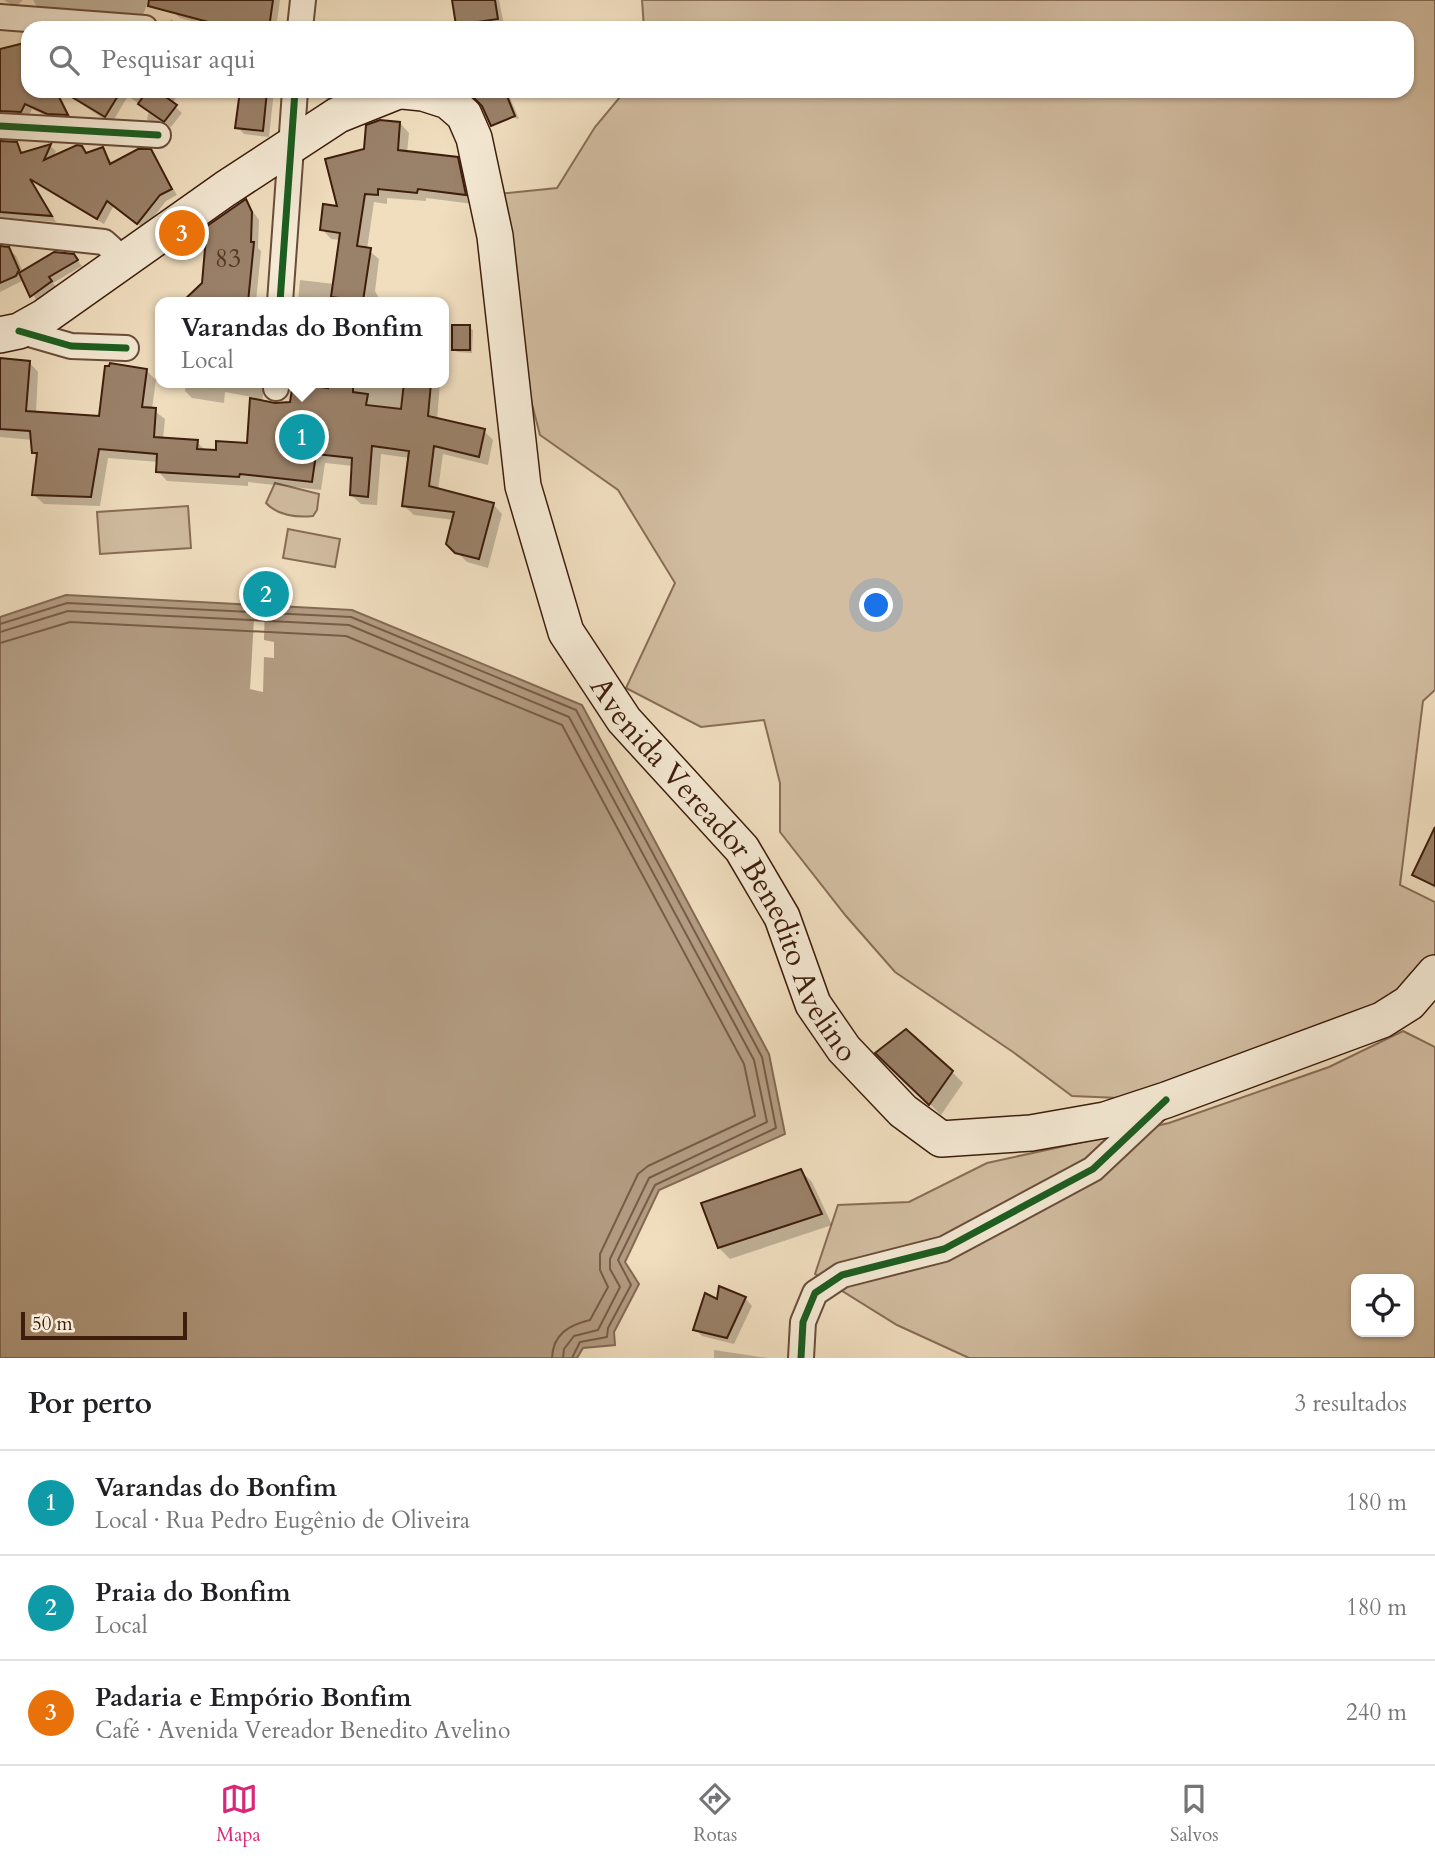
<!DOCTYPE html>
<html lang="pt">
<head>
<meta charset="utf-8">
<style>
  :root { --surface:#fff; --page:#f6f6f6; --text:#202124; --muted:#757577; --line:#e0e0e0; --accent:#db2777 }
  body { margin:0; font-family:Cardo,serif; background:var(--page); color:var(--text) }
  .controls { position:absolute; right:21px; bottom:21px; display:grid; overflow:hidden; border-radius:14px; box-shadow:0 2px 5px #0004 }
  .controls button { width:63px; height:63px; display:grid; place-items:center; padding:0; border:0; border-bottom:2px solid var(--line); background:var(--surface); color:var(--text); font:35px sans-serif }
  .scale { position:absolute; left:21px; bottom:18px; width:166px; box-sizing:border-box; padding-left:7px; border:4px solid #3d1d0c; border-top:0; font-size:19px; line-height:24px; white-space:nowrap; color:#3d1d0c; -webkit-text-stroke:5px #f5ead5; paint-order:stroke }
  .you { position:absolute; left:877px; top:606px; width:24px; height:24px; margin:-18px; border:5px solid #fff; border-radius:50%; background:#1a73e8; box-shadow:0 0 0 10px #1a73e833 }
  .badge { display:grid; place-items:center; width:46px; height:46px; border-radius:50%; background:var(--accent); color:#fff; font-size:23px; font-weight:700 }
  .pin { position:absolute; translate:-50% -50%; border:4px solid #fff; box-shadow:0 2px 7px #0006 }
  .popup { position:absolute; left:155px; top:297px; width:294px; height:91px; box-sizing:border-box; display:grid; place-content:center; border-radius:14px; background:var(--surface); filter:drop-shadow(0 2px 5px #0005); font-size:23px; white-space:nowrap; color:var(--muted) }
  .popup b { font-size:26px; color:var(--text) }
  .popup::after { content:''; position:absolute; left:50%; top:100%; margin-left:-14px; border:14px solid transparent; border-top-color:var(--surface) }
  .list { margin:0; padding:0; list-style:none }
  h2 { display:flex; justify-content:space-between; align-items:center; height:91px; margin:0; padding:0 28px; font-size:30px }
  h2 small { font-size:23px; font-weight:400; color:var(--muted) }
  .list li { display:grid; grid-template-columns:46px 1fr auto; gap:21px; align-items:center; box-sizing:border-box; height:105px; padding:0 28px; border-top:2px solid var(--line) }
  .list b { display:block; font-size:26px; white-space:nowrap }
  .list p { margin:0; font-size:23px; white-space:nowrap; color:var(--muted) }
  .list em { font-size:23px; font-style:normal; color:var(--muted) }
  .icon { flex:none; width:38px; height:38px; fill:none; stroke:currentColor; stroke-width:2; stroke-linecap:round; stroke-linejoin:round }
  .map { position:relative; flex:none; width:1435px; height:1358px; overflow:hidden }
  .search { position:absolute; background:var(--surface); box-shadow:0 2px 5px #0004; left:21px; right:21px; top:21px; height:77px; display:flex; align-items:center; gap:18px; box-sizing:border-box; padding:0 24px; border-radius:21px; color:var(--muted); font-size:26px }
  .sheet { height:406px; background:var(--surface) }
  nav { display:flex; justify-content:space-around; align-items:center; box-sizing:border-box; height:98px; border-top:2px solid var(--line); background:var(--surface); font-size:19px; color:var(--muted) }
  nav a { display:grid; justify-items:center; gap:4px }
  nav .on { color:var(--accent) }
  .map>svg:first-child { display:block }
  .green { fill:#d2bda1; stroke:#886d56; stroke-width:2; fill-rule:evenodd }
  .water { fill:#b39c82; stroke:#846953; stroke-width:2 }
  .pier { fill:#f0debf }
  .shadow { fill:#0003 }
  .lines { fill:none; stroke-linecap:round; stroke-linejoin:round }
  .shore { stroke:#785c47; stroke-width:2 }
  .building { fill:#9a8169; stroke:#3d1d0c; stroke-width:2 }
  .minor-casing { stroke:#6a4d39; stroke-width:28 }
  .secondary-casing { stroke:#3d1d0c; stroke-width:38 }
  .minor { stroke:#f5ead5; stroke-width:24 }
  .secondary { stroke:#f5ead5; stroke-width:35 }
  .cycleway-casing { stroke:#f5ead5; stroke-width:11 }
  .cycleway { stroke:#1b5e20; stroke-width:7 }
  .labels { text-anchor:middle; stroke-width:5; stroke-linejoin:round; paint-order:stroke }
  .number-label { font-size:26px; fill:#543623 }
  .street-label { font-size:30px; fill:#3d1d0c; stroke:#f5ead5 }
</style>
</head>
<body>
<div class="map">
<svg width="1435" height="1358" viewBox="0 0 1435 1358">
  <rect width="100%" height="100%" fill="#f0debf"/>
  <filter id="stains"><feTurbulence type="fractalNoise" baseFrequency=".00286" numOctaves="4"/><feColorMatrix values="0 0 0 0 .2 0 0 0 0 .09 0 0 0 0 .02 0 0 0 .5 -.17"/></filter>
  <radialGradient id="worn" r=".72"><stop offset=".6" stop-color="#630" stop-opacity="0"/><stop offset="1" stop-color="#630" stop-opacity=".3"/></radialGradient>
  <!-- green -->
  <g class="green">
    <path d="M 642,0 L 1435,0 L 1435,690 L 1423,701 L 1400,885 L 1435,902 L 1435,973 L 1432,979 L 1166,1100 L 1072,1096 L 1013,1052 L 895,972 L 846,916 L 780,832 L 780,783 L 764,720 L 701,727 L 626,688 L 675,583 L 618,490 L 540,435 L 478,196 L 557,188 L 595,127 L 625,91 L 1407,91 L 1407,28 L 644,28 Z"/>
    <path d="M 275,483 L 319,494 L 317,510 L 313,516 C 296,518 277,515 266,503 Z"/>
    <path d="M 188,506 L 191,548 L 100,554 L 97,512 Z"/>
    <path d="M 288,529 L 340,539 L 335,567 L 283,558 Z"/>
    <path d="M 1403,1031 L 1435,1047 L 1435,1358 L 969,1358 L 897,1325 L 815,1274 L 838,1205 L 909,1202 L 987,1163 L 1169,1123 L 1329,1067 ZM 1356,1279 L 1409,1279 L 1409,1332 L 1356,1332 Z"/>
  </g>
  <!-- water -->
  <path class="water" d="M 66,595 L 352,610 L 582,705 L 769,1054 L 785,1134 L 659,1190 L 625,1262 L 639,1284 L 614,1332 L 615,1345 L 583,1348 L 577,1358 L 0,1358 L 0,617 Z"/>
  <!-- pier -->
  <path class="pier" d="M 255,601 L 265,602 L 264,640 L 274,642 L 274,658 L 264,657 L 263,692 L 250,689 Z"/>
  <!-- shadow -->
  <g class="shadow">
    <path d="M 4,0 L 23,0 L 15,7 Z"/>
    <path d="M 33,0 L 149,0 L 142,17 L 39,10 Z"/>
    <path d="M 176,0 L 280,0 L 276,28 L 218,28 L 180,18 L 173,12 Z"/>
    <path d="M 457,0 L 499,0 L 504,25 L 462,28 L 458,24 Z"/>
    <path d="M 171,19 L 176,24 L 177,28 L 169,28 Z"/>
    <path d="M 586,21 L 600,24 L 603,28 L 584,28 Z"/>
    <path d="M 322,25 L 342,28 L 321,28 Z"/>
    <path d="M 28,44 L 28,91 L 58,91 L 72,121 L 55,120 L 32,109 L 28,118 L 11,117 L 0,110 L 0,50 Z"/>
    <path d="M 61,91 L 180,91 L 172,104 L 182,113 L 171,127 L 161,120 L 153,125 L 147,119 L 149,111 L 128,96 L 113,121 L 107,121 Z"/>
    <path d="M 241,91 L 274,91 L 269,137 L 244,134 L 237,127 Z"/>
    <path d="M 320,91 L 374,91 L 328,102 Z"/>
    <path d="M 470,91 L 507,91 L 519,119 L 491,113 Z"/>
    <path d="M 400,123 L 409,133 L 407,153 L 457,159 L 466,169 L 474,204 L 426,198 L 426,201 L 387,198 L 387,204 L 374,202 L 367,249 L 379,259 L 375,291 L 381,302 L 298,302 L 300,280 L 334,284 L 340,240 L 331,239 L 322,229 L 339,208 L 366,151 Z"/>
    <path d="M 0,143 L 16,144 L 24,154 L 50,146 L 56,151 L 53,158 L 81,147 L 89,154 L 102,149 L 113,164 L 150,151 L 177,195 L 166,201 L 144,229 L 114,205 L 104,224 L 32,182 L 56,222 L 0,217 Z"/>
    <path d="M 246,202 L 259,220 L 258,248 L 261,251 L 256,302 L 195,302 L 194,293 L 203,284 Z"/>
    <path d="M 0,247 L 8,249 L 16,256 L 23,272 L 73,255 L 82,266 L 53,283 L 56,287 L 37,301 L 24,280 L 0,292 Z"/>
    <path d="M 469,327 L 473,330 L 472,353 L 457,352 L 454,349 Z"/>
    <path d="M 0,360 L 29,362 L 38,372 L 36,413 L 100,418 L 146,370 L 156,380 L 152,409 L 165,419 L 163,439 L 197,442 L 206,451 L 217,452 L 248,445 L 252,397 L 225,392 L 224,403 L 192,398 L 185,391 L 186,383 L 265,383 L 262,402 L 275,405 L 292,403 L 295,383 L 440,383 L 437,420 L 484,431 L 493,440 L 488,465 L 443,454 L 438,490 L 493,504 L 502,514 L 488,568 L 467,562 L 448,543 L 454,520 L 414,515 L 404,506 L 410,458 L 381,454 L 377,505 L 361,504 L 351,495 L 353,466 L 325,463 L 321,490 L 248,482 L 248,486 L 167,481 L 158,471 L 159,462 L 108,458 L 100,506 L 44,504 L 34,495 L 38,457 L 34,452 L 33,440 L 0,437 Z"/>
    <path d="M 1435,834 L 1435,888 L 1414,875 Z"/>
    <path d="M 878,1053 L 952,1072 L 963,1083 L 941,1115 Z"/>
    <path d="M 801,1171 L 812,1182 L 832,1225 L 730,1259 L 719,1248 Z"/>
    <path d="M 745,1298 L 752,1306 L 734,1344 L 702,1336 L 695,1329 L 718,1301 Z"/>
    <path d="M 714,1350 L 768,1358 L 769,1358 L 714,1358 Z"/>
  </g>
  <g class="lines">
    <!-- shore -->
    <g class="shore">
      <path d="M 0,624 L 67,603 L 351,617 L 576,710 L 762,1057 L 776,1128 L 655,1185 L 618,1260 L 631,1285 L 608,1328 L 607,1337 L 580,1342 L 572,1358"/>
      <path d="M 0,632 L 68,611 L 349,625 L 569,717 L 754,1060 L 767,1122 L 649,1178 L 610,1259 L 610,1269 L 620,1287 L 598,1330 L 574,1336 L 564,1349 L 563,1358"/>
      <path d="M 0,643 L 70,622 L 346,636 L 562,725 L 744,1064 L 755,1116 L 648,1166 L 638,1174 L 600,1254 L 600,1270 L 608,1287 L 590,1320 C 569,1325 553,1334 552,1358"/>
    </g>
  </g>
  <!-- building -->
  <g class="building">
    <path d="M 149,0 L 273,0 L 269,28 L 216,28 L 216,24 L 148,6 Z"/>
    <path d="M 452,0 L 495,0 L 498,19 L 456,25 Z"/>
    <path d="M 28,42 L 28,91 L 56,91 L 68,115 L 47,114 L 25,104 L 21,112 L 0,111 L 0,49 Z"/>
    <path d="M 62,91 L 121,91 L 105,117 Z"/>
    <path d="M 147,91 L 171,91 L 166,97 L 177,105 L 164,122 L 138,104 Z"/>
    <path d="M 240,91 L 267,91 L 263,131 L 235,128 Z"/>
    <path d="M 467,91 L 505,91 L 515,116 L 491,126 L 482,106 Z"/>
    <path d="M 380,120 L 400,122 L 398,150 L 458,157 L 466,195 L 418,189 L 417,193 L 378,189 L 378,195 L 365,194 L 357,246 L 371,248 L 363,301 L 331,297 L 340,233 L 320,230 L 323,204 L 337,206 L 325,159 L 364,149 L 366,125 Z"/>
    <path d="M 0,141 L 17,142 L 21,153 L 51,144 L 44,160 L 77,145 L 82,146 L 86,153 L 103,147 L 110,164 L 138,149 L 151,149 L 172,189 L 160,195 L 137,224 L 107,201 L 97,219 L 30,179 L 52,216 L 0,212 Z"/>
    <path d="M 246,199 L 252,212 L 251,242 L 254,242 L 248,302 L 182,302 L 202,283 L 207,226 Z"/>
    <path d="M 0,246 L 9,247 L 19,270 L 16,276 L 0,283 Z"/>
    <path d="M 54,252 L 74,254 L 78,260 L 49,277 L 52,281 L 30,297 L 19,273 Z"/>
    <rect x="452" y="325" width="18" height="25"/>
    <path d="M 0,358 L 30,361 L 26,411 L 99,416 L 105,366 L 109,366 L 110,363 L 147,369 L 142,407 L 156,408 L 154,437 L 198,440 L 197,449 L 216,450 L 216,441 L 247,443 L 250,398 L 275,403 L 290,402 L 293,383 L 328,388 L 328,383 L 353,383 L 353,392 L 368,394 L 366,405 L 401,409 L 404,383 L 431,383 L 428,416 L 485,429 L 479,457 L 434,446 L 429,486 L 494,503 L 479,559 L 455,553 L 446,544 L 454,512 L 402,506 L 409,451 L 372,446 L 368,497 L 350,495 L 352,458 L 316,454 L 312,482 L 240,474 L 239,477 L 156,472 L 157,454 L 99,449 L 91,497 L 32,495 L 37,453 L 32,453 L 30,431 L 0,429 Z"/>
    <path d="M 1435,827 L 1435,886 L 1412,875 Z"/>
    <path d="M 906,1029 L 953,1071 L 929,1105 L 875,1053 Z"/>
    <path d="M 801,1169 L 822,1214 L 718,1248 L 701,1203 Z"/>
    <path d="M 719,1286 L 746,1297 L 727,1338 L 693,1330 L 705,1293 L 717,1299 Z"/>
  </g>
  <g class="lines">
    <!-- minor casing -->
    <g class="minor-casing">
      <g id="minor">
        <path d="M 0,17 L 145,28"/>
        <path d="M 300,28 L 303,0"/>
        <path d="M 0,126 L 158,135"/>
        <path d="M 0,231 L 104,242 L 124,260"/>
        <path d="M 280,302 L 295,91"/>
        <path d="M 19,331 L 71,346 L 126,348"/>
        <path d="M 276,388 L 276,383"/>
        <path d="M 801,1358 L 803,1322 L 815,1293 L 842,1275 L 944,1249 L 1093,1169 L 1160,1106"/>
      </g>
    </g>
    <!-- secondary casing -->
    <g class="secondary-casing">
      <g id="secondary">
        <path id="s1" d="M 403,91 L 423,93 L 448,101 L 464,115 L 474,138 L 495,236 L 523,486 L 566,632 L 624,720 L 742,849 L 782,917 L 813,1004 L 844,1049 L 903,1111 L 941,1139 L 1031,1133 L 1105,1120 L 1166,1100 L 1382,1020 L 1409,1003 L 1435,973"/>
        <path d="M 0,335 L 19,331 L 44,317 L 225,189 L 338,115 L 398,91"/>
      </g>
    </g>
    <!-- minor -->
    <use href="#minor" class="minor"/>
    <!-- secondary -->
    <use href="#secondary" class="secondary"/>
    <!-- cycleway casing -->
    <g class="cycleway-casing">
      <g id="cycleway">
        <path d="M 0,126 L 158,135"/>
        <path d="M 280,302 L 295,91"/>
        <path d="M 19,331 L 71,346 L 126,348"/>
        <path d="M 801,1358 L 803,1322 L 815,1293 L 842,1275 L 944,1249 L 1093,1169 L 1166,1100"/>
      </g>
    </g>
    <!-- cycleway -->
    <use href="#cycleway" class="cycleway"/>
  </g>
  <g class="labels">
    <!-- number labels -->
    <g class="number-label">
      <text x="228" y="267">83</text>
    </g>
    <!-- street labels -->
    <g class="street-label">
      <text dy="10" stroke="none"><textPath href="#s1" startOffset="884">Avenida Vereador Benedito Avelino</textPath></text>
    </g>
  </g>
  <rect width="100%" height="100%" filter="url(#stains)"/>
  <rect width="100%" height="100%" fill="url(#worn)"/>
</svg>
<div class="controls">
<button><svg class="icon" aria-label="locate" viewBox="0 0 24 24"><circle cx="12" cy="12" r="6"/><path d="M12 2v4M12 18v4M2 12h4M18 12h4"/></svg></button>
</div>
<div class="scale">50 m</div>
<div class="you"></div>
<div class="pin badge" style="left:302px;top:437px;background:#0f9aa8">1</div>
<div class="popup"><b>Varandas do Bonfim</b>Local</div>
<div class="pin badge" style="left:266px;top:594px;background:#0f9aa8">2</div>
<div class="pin badge" style="left:182px;top:233px;background:#e8710a">3</div>
<div class="search"><svg class="icon" aria-label="search" viewBox="0 0 24 24"><circle cx="10" cy="10" r="6"/><path d="M15 15l6 6"/></svg>Pesquisar aqui</div>
</div>
<section class="sheet">
<h2>Por perto<small>3 resultados</small></h2>
<ul class="list">
<li><span class="badge" style="background:#0f9aa8">1</span><div><b>Varandas do Bonfim</b><p>Local · Rua Pedro Eugênio de Oliveira</p></div><em>180 m</em></li>
<li><span class="badge" style="background:#0f9aa8">2</span><div><b>Praia do Bonfim</b><p>Local</p></div><em>180 m</em></li>
<li><span class="badge" style="background:#e8710a">3</span><div><b>Padaria e Empório Bonfim</b><p>Café · Avenida Vereador Benedito Avelino</p></div><em>240 m</em></li>
</ul>
</section>
<nav>
<a class="on"><svg class="icon" aria-label="map" viewBox="0 0 24 24"><path d="M3 6l6-2 6 2 6-2v14l-6 2-6-2-6 2zM9 4v14M15 6v14"/></svg>Mapa</a>
<a><svg class="icon" aria-label="directions" viewBox="0 0 24 24"><path d="M12 3l9 9-9 9-9-9zM9 14v-3h6M13 9l2 2-2 2"/></svg>Rotas</a>
<a><svg class="icon" aria-label="saved" viewBox="0 0 24 24"><path d="M7 4h10v16l-5-4-5 4z"/></svg>Salvos</a>
</nav>
</body>
</html>
